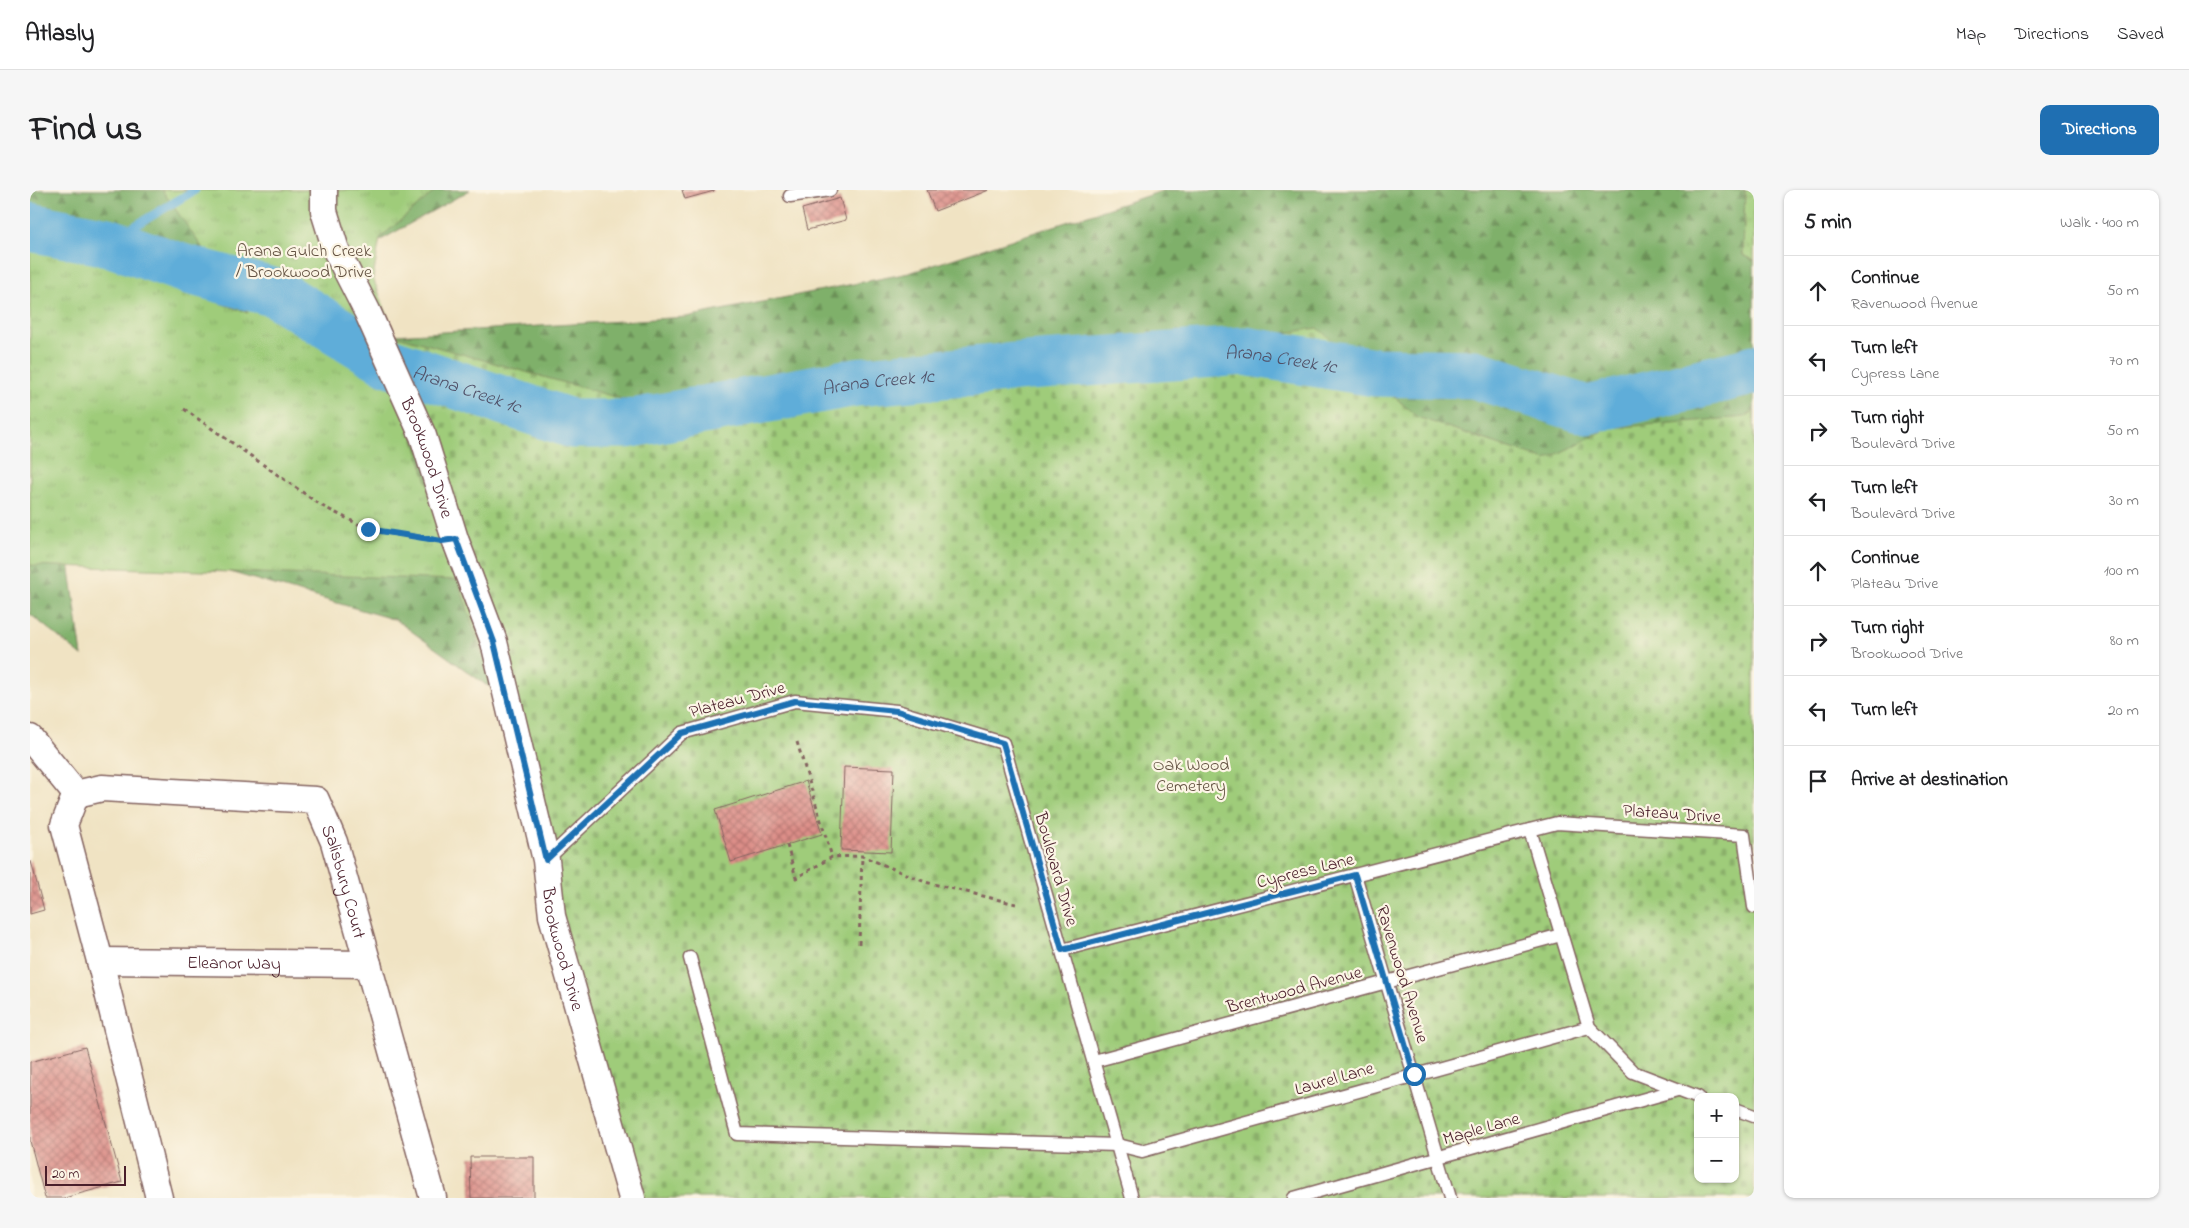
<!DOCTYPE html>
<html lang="en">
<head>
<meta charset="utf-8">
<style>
  :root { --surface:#fff; --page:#f6f6f6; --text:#202124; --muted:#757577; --line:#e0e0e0; --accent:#1f6fb2 }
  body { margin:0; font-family:"Indie Flower",sans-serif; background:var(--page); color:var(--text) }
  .controls { position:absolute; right:15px; bottom:15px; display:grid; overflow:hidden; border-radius:10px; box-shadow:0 1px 4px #0004 }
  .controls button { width:45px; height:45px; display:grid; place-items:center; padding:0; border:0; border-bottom:1px solid var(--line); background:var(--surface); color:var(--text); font:25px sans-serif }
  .scale { position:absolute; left:15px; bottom:12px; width:81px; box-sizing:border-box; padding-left:5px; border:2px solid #4a1f2b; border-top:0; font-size:14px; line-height:18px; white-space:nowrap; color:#4a1f2b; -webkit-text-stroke:4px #fcf5e5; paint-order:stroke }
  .stop { position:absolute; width:15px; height:15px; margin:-11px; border:4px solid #1f6fb2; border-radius:50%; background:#fff }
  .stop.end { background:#1f6fb2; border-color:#fff; box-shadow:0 1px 5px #0008 }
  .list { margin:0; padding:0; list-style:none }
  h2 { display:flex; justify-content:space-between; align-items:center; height:65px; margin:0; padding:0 20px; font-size:21px }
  h2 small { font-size:16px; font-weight:400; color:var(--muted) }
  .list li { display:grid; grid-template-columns:32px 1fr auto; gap:15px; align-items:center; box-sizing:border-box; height:70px; padding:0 20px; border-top:1px solid var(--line) }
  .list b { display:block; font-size:19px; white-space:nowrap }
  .list p { margin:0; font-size:16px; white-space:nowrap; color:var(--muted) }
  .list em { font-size:16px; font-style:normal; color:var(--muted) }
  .icon { flex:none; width:28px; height:28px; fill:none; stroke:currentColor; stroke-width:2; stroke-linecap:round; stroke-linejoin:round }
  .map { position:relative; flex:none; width:1724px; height:1008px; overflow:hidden; border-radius:10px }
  header { display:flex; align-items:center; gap:30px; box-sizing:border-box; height:70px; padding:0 25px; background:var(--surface); border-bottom:1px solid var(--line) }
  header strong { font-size:24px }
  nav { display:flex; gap:28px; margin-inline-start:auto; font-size:18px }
  .intro { display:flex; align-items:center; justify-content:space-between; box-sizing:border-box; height:120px; padding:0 30px }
  h1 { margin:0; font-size:35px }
  .button { padding:12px 22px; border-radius:10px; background:var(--accent); color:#fff; font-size:18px; font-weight:700 }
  main { display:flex; gap:30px; padding:0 30px }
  aside { flex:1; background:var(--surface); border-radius:10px; box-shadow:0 1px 4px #0004 }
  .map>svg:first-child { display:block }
  .forest { fill:url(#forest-firs); stroke:#64684a }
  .cemetery { fill:url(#cemetery-stones); stroke:#747652; fill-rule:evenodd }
  .park { fill:url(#park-tufts); stroke:#747652 }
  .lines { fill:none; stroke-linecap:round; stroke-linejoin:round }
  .stream { stroke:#5fadd9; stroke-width:9 }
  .river { stroke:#5fadd9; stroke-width:49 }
  .building { fill:url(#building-cross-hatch) }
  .lane-casing { stroke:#846460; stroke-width:15 }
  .street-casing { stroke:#846460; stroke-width:29 }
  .path { stroke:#846460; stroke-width:3; stroke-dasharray:4 4; stroke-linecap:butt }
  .lane { stroke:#fff; stroke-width:12 }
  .street { stroke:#fff; stroke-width:26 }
  .route { stroke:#1f6fb2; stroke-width:6 }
  .labels { text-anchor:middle; stroke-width:4.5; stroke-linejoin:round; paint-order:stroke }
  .park-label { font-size:18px; fill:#645343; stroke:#fcf5e5 }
  .street-label { font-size:18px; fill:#4a1f2b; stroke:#fcf5e5 }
  .water-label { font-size:19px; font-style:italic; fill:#515168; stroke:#fcf5e5 }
</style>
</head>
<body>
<header>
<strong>Atlasly</strong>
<nav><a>Map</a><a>Directions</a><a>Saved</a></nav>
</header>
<div class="intro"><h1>Find us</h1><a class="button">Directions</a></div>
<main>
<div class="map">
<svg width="1724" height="1008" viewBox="0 0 1724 1008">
  <defs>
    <pattern id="forest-firs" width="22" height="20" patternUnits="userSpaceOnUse" patternTransform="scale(1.25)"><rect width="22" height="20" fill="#7fb06a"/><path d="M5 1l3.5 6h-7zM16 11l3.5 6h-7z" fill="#6a8f57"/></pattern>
    <pattern id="cemetery-stones" width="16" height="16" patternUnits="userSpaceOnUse" patternTransform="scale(1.25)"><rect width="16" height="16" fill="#9fcc7a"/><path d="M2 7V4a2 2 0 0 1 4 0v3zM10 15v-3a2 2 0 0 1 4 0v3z" fill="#8aaf6a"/></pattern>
    <pattern id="park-tufts" width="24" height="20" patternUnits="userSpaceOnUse" patternTransform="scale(1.25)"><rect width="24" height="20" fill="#9fcc7a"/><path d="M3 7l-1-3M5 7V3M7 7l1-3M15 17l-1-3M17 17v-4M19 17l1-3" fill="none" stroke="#8aaf6a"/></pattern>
    <pattern id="building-cross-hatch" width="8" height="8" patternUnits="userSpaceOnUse" patternTransform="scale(1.25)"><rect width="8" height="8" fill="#dc8e88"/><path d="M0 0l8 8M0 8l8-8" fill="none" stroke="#b4736f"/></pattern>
  </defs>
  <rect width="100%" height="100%" fill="#fcf5e5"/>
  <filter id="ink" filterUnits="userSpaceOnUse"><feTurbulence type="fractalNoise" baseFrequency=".02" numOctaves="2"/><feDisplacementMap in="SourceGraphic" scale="10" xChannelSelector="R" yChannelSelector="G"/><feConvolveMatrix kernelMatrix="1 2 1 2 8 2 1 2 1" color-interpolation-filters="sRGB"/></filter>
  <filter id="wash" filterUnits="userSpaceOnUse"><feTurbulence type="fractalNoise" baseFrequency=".0096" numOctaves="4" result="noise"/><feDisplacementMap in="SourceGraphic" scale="20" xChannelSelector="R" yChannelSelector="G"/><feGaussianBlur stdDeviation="1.12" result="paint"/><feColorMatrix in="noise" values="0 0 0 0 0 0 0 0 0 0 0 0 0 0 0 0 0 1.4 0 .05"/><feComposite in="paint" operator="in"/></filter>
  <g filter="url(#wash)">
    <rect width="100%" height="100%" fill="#f0e3c3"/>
    <!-- forest -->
    <path class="forest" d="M 0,0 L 440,0 L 219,124 L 378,180 L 364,145 L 656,127 L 879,83 L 1135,0 L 1715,0 L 1713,65 L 1724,70 L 1724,349 L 489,506 L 456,495 L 366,430 L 120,359 L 37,358 L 52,466 L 0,424 Z"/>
    <!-- cemetery -->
    <path class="cemetery" d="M 1288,138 L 1387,227 L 1516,270 L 1579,238 L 1715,227 L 1724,221 L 1724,1008 L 595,1008 L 500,610 L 428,390 L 378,180 L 364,145 L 667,230 ZM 1668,907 L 1705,907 L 1705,989 L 1668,989 Z"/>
    <!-- park -->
    <g class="park">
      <path d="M 132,0 L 406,0 L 350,48 L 343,88 L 379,181 L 360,174 L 428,390 L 0,375 L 0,46 L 218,123 Z"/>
      <path d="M 1715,0 L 1724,0 L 1724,70 L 1713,65 Z"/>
    </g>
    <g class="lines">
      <!-- stream -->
      <path class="stream" d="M 78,52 L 165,0"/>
      <!-- river -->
      <path class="river" id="s1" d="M 0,37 L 78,52 L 155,79 L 246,103 L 359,172 L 543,234 L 597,234 L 826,192 L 997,176 L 1214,161 L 1345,182 L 1444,184 L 1557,220 L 1714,183 L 1724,179"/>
    </g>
    <g id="blocks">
      <!-- building -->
      <g class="building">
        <path d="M 652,0 L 684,0 L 684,1 L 655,9 Z"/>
        <path d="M 897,0 L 959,0 L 905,21 Z"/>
        <path d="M 810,8 L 816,30 L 777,40 L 772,19 Z"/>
        <path d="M 814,577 L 864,579 L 861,662 L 811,660 Z"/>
        <path d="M 776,591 L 792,644 L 701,672 L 685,620 Z"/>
        <path d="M 1,671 L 14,720 L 0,724 L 0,672 Z"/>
        <path d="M 55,857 L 92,992 L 34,1008 L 15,1008 L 0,951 L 0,872 Z"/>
        <path d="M 440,967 L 504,967 L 504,1008 L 441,1008 Z"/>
      </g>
    </g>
  </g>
  <g filter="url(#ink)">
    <use href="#blocks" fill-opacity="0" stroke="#846460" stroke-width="1"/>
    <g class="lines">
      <!-- lane casing -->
      <g class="lane-casing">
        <g id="lane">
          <path d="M 760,6 L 800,0"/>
          <path d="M 1500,640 L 1559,837 L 1603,882 L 1668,907"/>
          <path d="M 516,670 L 652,543 L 765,511 L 867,521 L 973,553 L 1102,1008"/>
          <path d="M 1325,685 L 1420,1008"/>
          <path d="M 1032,760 L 1527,633 L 1714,645 L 1724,717"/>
          <path d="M 660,768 L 707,944 L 1088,955 L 1112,961 L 1559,837"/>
          <path d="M 1064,871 L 1531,745"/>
          <path d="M 1705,919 L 1724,926"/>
          <path d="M 1264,1008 L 1647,900"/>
        </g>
      </g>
      <!-- street casing -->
      <g class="street-casing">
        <g id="street">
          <path id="s2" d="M 294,0 L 294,21 L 306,60 L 337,121 L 393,246 L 425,349 L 464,452 L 516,670 L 522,726 L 602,1008"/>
          <path id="s3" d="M 0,548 L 46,604 L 72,598 L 286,610 L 304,652 L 403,1008"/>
          <path d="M 46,604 L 34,635 L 70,771 L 129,1008"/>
          <path id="s4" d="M 70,771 L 338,774"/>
        </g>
      </g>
      <!-- path -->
      <g class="path">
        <path d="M 154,219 L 292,316 L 338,339 L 398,349"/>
        <path d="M 767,552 L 802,667"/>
        <path d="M 757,655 L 766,688 L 802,667 L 832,666 L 895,692 L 986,714"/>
        <path d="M 829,754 L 832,666"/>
      </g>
      <!-- lane -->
      <use href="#lane" class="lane"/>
      <!-- street -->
      <use href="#street" class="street"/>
    </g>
  </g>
  <g class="lines" filter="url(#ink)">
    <!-- route -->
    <path class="route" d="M 338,339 L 412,351 L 426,349 L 464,452 L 516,670 L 652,543 L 765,511 L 867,521 L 973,553 L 1032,760 L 1325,685 L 1384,884"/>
  </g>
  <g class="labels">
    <!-- park labels -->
    <g class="park-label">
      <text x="274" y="66">Arana Gulch Creek<tspan x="274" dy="21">/ Brookwood Drive</tspan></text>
      <text x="1161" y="580">Oak Wood<tspan x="1161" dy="21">Cemetery</tspan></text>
    </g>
    <!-- street labels -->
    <g class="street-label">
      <text dy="6" stroke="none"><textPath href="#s2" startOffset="289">Brookwood Drive</textPath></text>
      <text transform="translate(707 509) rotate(-15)" y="6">Plateau Drive</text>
      <text transform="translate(1642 623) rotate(4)" y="6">Plateau Drive</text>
      <text transform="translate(1027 679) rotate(74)" y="6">Boulevard Drive</text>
      <text transform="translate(1275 680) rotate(-14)" y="6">Cypress Lane</text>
      <text dy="6" stroke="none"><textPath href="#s3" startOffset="400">Salisbury Court</textPath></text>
      <text dy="6" stroke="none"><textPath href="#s2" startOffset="800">Brookwood Drive</textPath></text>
      <text dy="6" stroke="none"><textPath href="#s4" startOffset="134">Eleanor Way</textPath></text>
      <text transform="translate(1373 784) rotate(73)" y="6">Ravenwood Avenue</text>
      <text transform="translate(1264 799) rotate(-15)" y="6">Brentwood Avenue</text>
      <text transform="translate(1304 888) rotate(-16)" y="6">Laurel Lane</text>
      <text transform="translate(1451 938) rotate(-16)" y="6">Maple Lane</text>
    </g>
    <!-- water labels -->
    <g class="water-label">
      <text dy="7" stroke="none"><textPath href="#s1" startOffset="1295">Arana Creek 1c</textPath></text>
      <text dy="7" stroke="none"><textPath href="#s1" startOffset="890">Arana Creek 1c</textPath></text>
      <text dy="7" stroke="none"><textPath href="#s1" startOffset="470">Arana Creek 1c</textPath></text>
    </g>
  </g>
</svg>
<div class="controls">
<button>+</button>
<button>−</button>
</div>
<div class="scale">20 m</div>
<div class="stop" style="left:1384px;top:884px"></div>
<div class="stop end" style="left:338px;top:339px"></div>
</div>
<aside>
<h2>5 min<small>Walk · 400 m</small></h2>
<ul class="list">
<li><svg class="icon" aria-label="ahead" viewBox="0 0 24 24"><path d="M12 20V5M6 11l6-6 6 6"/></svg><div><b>Continue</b><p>Ravenwood Avenue</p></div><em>50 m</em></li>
<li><svg class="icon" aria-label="left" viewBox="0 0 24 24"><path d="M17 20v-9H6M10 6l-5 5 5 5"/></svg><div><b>Turn left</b><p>Cypress Lane</p></div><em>70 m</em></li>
<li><svg class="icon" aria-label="right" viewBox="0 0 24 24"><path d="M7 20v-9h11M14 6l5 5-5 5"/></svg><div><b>Turn right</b><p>Boulevard Drive</p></div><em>50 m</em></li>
<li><svg class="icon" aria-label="left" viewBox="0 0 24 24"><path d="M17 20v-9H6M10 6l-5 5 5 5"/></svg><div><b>Turn left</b><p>Boulevard Drive</p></div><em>30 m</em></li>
<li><svg class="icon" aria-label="ahead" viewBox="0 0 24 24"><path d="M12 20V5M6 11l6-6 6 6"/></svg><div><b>Continue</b><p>Plateau Drive</p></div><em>100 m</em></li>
<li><svg class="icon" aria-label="right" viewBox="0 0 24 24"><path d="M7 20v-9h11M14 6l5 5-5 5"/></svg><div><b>Turn right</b><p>Brookwood Drive</p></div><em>80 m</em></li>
<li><svg class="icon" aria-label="left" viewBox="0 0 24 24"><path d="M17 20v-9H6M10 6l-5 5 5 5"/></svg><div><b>Turn left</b></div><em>20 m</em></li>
<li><svg class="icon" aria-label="arrive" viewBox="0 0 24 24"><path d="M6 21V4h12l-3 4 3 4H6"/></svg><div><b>Arrive at destination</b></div></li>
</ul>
</aside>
</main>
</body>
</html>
